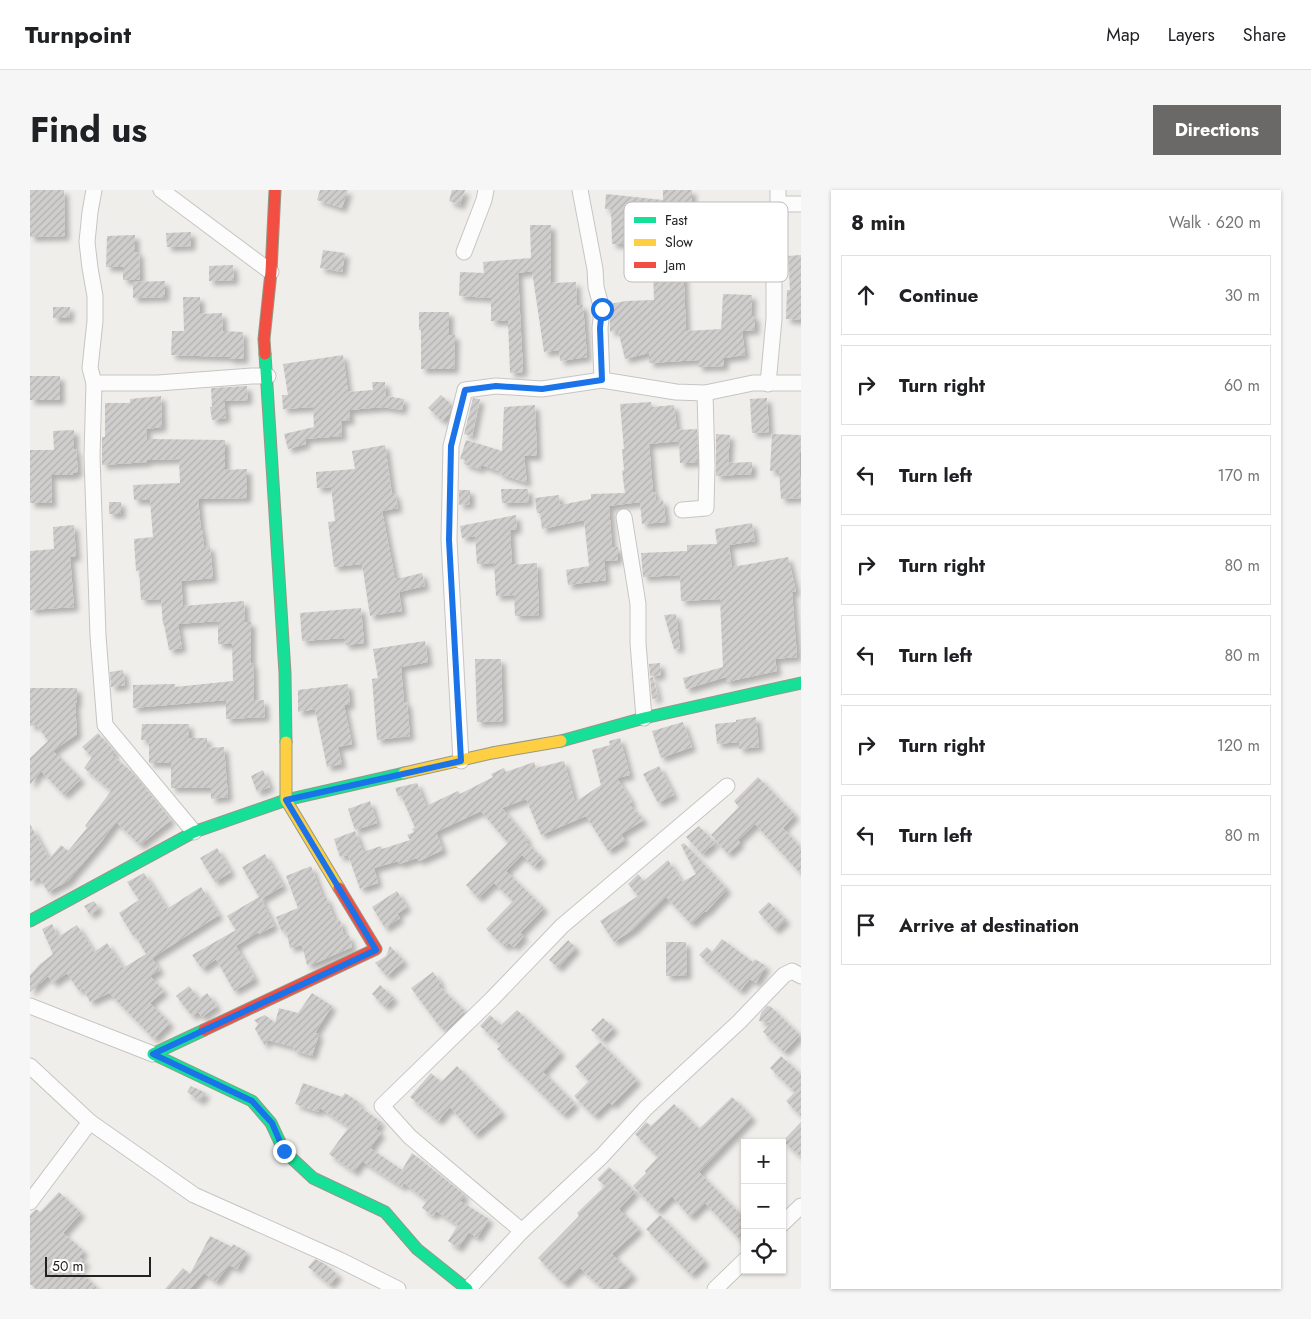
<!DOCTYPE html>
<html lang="en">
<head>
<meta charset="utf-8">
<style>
  :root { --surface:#fff; --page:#f6f6f6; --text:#202124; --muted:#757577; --line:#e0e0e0; --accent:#6a6968 }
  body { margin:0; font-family:Jost,sans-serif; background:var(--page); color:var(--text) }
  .controls { position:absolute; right:15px; bottom:15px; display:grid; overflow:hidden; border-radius:0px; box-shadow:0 1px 4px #0004 }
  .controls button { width:45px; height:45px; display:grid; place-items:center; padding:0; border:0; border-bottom:1px solid var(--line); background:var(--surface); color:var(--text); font:25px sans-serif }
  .scale { position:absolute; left:15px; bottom:12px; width:106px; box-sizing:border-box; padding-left:5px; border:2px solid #222; border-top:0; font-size:14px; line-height:18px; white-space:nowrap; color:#222; -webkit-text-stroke:4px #fff; paint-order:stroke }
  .stop { position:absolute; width:15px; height:15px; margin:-11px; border:4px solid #1a73e8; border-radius:50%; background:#fff }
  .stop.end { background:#1a73e8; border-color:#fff; box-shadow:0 1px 5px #0008 }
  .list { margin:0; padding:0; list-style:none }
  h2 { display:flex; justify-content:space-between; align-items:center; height:65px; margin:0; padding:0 20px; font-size:21px }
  h2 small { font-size:16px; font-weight:400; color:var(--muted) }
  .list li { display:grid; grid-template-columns:32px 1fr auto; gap:15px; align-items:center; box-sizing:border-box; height:80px; margin:0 10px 10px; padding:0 10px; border:1px solid var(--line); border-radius:0px }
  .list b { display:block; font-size:19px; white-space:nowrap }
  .list em { font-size:16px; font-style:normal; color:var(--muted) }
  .icon { flex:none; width:28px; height:28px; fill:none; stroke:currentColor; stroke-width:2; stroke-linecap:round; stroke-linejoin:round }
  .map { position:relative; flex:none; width:771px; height:1099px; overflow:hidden; border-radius:0px }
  header { display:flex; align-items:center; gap:30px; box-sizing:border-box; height:70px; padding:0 25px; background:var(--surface); border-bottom:1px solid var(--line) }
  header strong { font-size:24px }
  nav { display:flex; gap:28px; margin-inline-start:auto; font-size:18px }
  .intro { display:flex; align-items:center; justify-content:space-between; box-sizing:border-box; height:120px; padding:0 30px }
  h1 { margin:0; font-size:35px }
  .button { padding:12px 22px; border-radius:0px; background:var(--accent); color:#fff; font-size:18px; font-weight:700 }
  main { display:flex; gap:30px; padding:0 30px }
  aside { flex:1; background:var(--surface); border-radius:0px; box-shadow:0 1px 4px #0004 }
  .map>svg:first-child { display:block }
  .building { fill:url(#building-hatch); filter:url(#shadow) }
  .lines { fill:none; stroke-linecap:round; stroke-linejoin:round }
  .street-casing { stroke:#c6c5c3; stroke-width:17 }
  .fast-casing { stroke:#969884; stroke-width:13 }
  .slow-casing { stroke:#969884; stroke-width:13 }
  .jam-casing { stroke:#969884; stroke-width:13 }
  .street { stroke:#fdfcfc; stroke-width:15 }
  .fast { stroke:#16e098; stroke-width:11 }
  .slow { stroke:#ffcf43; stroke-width:11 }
  .jam { stroke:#f24e42; stroke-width:11 }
  .route { stroke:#1a73e8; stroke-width:6 }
  .key { fill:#fff; stroke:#bdbdbd; stroke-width:1 }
  .key-label { font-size:14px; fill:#222 }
</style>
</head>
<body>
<header>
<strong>Turnpoint</strong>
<nav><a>Map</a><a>Layers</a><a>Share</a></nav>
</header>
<div class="intro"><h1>Find us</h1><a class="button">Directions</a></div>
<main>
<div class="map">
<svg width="771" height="1099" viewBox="0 0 771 1099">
  <defs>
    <pattern id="building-hatch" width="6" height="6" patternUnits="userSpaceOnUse" patternTransform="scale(1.25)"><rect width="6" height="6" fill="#d0cecc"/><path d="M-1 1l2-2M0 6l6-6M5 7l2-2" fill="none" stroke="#b2b1af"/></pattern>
    <filter id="shadow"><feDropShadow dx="4.5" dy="4.5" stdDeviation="2.5" flood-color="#0004"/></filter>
  </defs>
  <rect width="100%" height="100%" fill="#f0eeeb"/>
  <!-- building -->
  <g class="building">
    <path d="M 0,0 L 34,0 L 35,46 L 0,47 Z"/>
    <path d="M 290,0 L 318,0 L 312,18 L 287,10 Z"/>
    <path d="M 422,0 L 435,0 L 430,15 L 419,11 Z"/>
    <path d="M 633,0 L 662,0 L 662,16 L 651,17 L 652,53 L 683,51 L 683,56 L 705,54 L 707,71 L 686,73 L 686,69 L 653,72 L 656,141 L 691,139 L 693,104 L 722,105 L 721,126 L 725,126 L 725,140 L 712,141 L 715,165 L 694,168 L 694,176 L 668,177 L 668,170 L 619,173 L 619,163 L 595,169 L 588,140 L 580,142 L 580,114 L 596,111 L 624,110 L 622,53 L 582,54 L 581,19 L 575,19 L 576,4 L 633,10 Z"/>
    <path d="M 500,35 L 521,35 L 521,93 L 546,92 L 547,115 L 553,115 L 557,167 L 530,171 L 529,160 L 514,162 L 502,81 L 488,83 L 493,182 L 480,183 L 478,131 L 461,131 L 461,108 L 429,106 L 430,82 L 454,83 L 453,72 L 501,68 Z"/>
    <path d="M 161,42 L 161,56 L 137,57 L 136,43 Z"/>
    <path d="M 105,45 L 105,62 L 109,62 L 110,90 L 93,90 L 93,77 L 76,77 L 77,46 Z"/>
    <path d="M 293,60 L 315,63 L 312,82 L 290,78 Z"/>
    <path d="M 771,65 L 771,130 L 756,129 L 757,100 L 760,100 L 758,66 Z"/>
    <path d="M 203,75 L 204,90 L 179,91 L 179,76 Z"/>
    <path d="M 135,91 L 135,107 L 103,108 L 103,92 Z"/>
    <path d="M 153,107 L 170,107 L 170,124 L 192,123 L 193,141 L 213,142 L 214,169 L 199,169 L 199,167 L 141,165 L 142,141 L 154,141 Z"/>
    <path d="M 23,117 L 40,117 L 39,128 L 23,128 Z"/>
    <path d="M 389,122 L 419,122 L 419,145 L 425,145 L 424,179 L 391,179 L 391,140 L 389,140 Z"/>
    <path d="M 313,165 L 318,202 L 343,200 L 342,192 L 355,192 L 356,206 L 374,209 L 372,220 L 353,217 L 319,220 L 320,230 L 311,231 L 312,246 L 275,249 L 276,254 L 258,259 L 254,244 L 284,237 L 283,217 L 253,219 L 252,205 L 258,205 L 253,174 Z"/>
    <rect x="0" y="186" width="30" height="24"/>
    <path d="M 217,196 L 218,210 L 194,211 L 196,228 L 182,230 L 180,217 L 182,217 L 181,198 Z"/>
    <path d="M 411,205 L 422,215 L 419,224 L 412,231 L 398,218 Z"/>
    <path d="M 131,206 L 132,237 L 116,239 L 117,249 L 195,250 L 195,280 L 217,279 L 217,308 L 168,309 L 171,340 L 172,340 L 174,357 L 180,356 L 183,388 L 151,391 L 153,416 L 214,411 L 215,432 L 221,432 L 221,473 L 223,473 L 224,511 L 234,510 L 235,527 L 196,529 L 196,510 L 103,518 L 103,495 L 145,494 L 145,497 L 203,491 L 202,454 L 188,454 L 188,431 L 148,434 L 152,458 L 139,460 L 134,434 L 133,435 L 131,409 L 111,410 L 109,380 L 106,381 L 104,349 L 123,347 L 120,310 L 104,310 L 103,295 L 150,293 L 149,269 L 117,270 L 117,272 L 72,275 L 72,247 L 75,247 L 75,213 L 100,213 L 100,209 Z"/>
    <path d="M 443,208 L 450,209 L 442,246 L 434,244 Z"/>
    <path d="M 737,208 L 739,242 L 722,243 L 720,209 Z"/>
    <path d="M 621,212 L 622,217 L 644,215 L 647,240 L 667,239 L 668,272 L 650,273 L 649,251 L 619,254 L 623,302 L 625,302 L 626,310 L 625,311 L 633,310 L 636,332 L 612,334 L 610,312 L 579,316 L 582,357 L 588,357 L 588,370 L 574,371 L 576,390 L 538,395 L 536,380 L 559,376 L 554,330 L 512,339 L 510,323 L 507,323 L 505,308 L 529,305 L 530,315 L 561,309 L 561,304 L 595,303 L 592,281 L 594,280 L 592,259 L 594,259 L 590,214 Z"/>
    <path d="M 505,215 L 507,266 L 494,266 L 497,293 L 470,284 L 469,281 L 451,275 L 450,279 L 434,274 L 435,270 L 430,269 L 436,250 L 472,261 L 474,217 Z"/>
    <path d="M 44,240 L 44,259 L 46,259 L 48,283 L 43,283 L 43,285 L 21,285 L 22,313 L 0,313 L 0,260 L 24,260 L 23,241 Z"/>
    <path d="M 686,244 L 700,245 L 698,273 L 722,272 L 722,284 L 686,286 Z"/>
    <path d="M 742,244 L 771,245 L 770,263 L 769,263 L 771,308 L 751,309 L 749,281 L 740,281 Z"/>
    <path d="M 355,255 L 362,304 L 365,303 L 368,318 L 352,321 L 365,388 L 371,388 L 392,383 L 395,396 L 369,402 L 372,421 L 340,426 L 332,374 L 304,377 L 298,332 L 305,331 L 301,297 L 287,298 L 286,282 L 325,279 L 322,261 Z"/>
    <path d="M 471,299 L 498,299 L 499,312 L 472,313 Z"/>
    <path d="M 429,300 L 440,300 L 440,314 L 429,315 Z"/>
    <rect x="79" y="312" width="12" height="12"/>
    <path d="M 486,325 L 487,339 L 480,340 L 482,375 L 507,373 L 509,425 L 485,426 L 484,405 L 466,406 L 464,373 L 447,374 L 445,346 L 432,348 L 430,336 Z"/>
    <path d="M 722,333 L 725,351 L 699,355 L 702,377 L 758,367 L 766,401 L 762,402 L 767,467 L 745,469 L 747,481 L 696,492 L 696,487 L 656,499 L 653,488 L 693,477 L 690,409 L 651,411 L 650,385 L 613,387 L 611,363 L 657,361 L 657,355 L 687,354 L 685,339 Z"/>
    <path d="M 44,335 L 46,367 L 40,367 L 44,417 L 0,420 L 0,361 L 24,359 L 23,337 Z"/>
    <path d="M 331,418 L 334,453 L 315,455 L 314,448 L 272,451 L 270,423 Z"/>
    <path d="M 646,424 L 650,458 L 644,459 L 634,425 Z"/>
    <path d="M 395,451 L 398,472 L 371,477 L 374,512 L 377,512 L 380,546 L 347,550 L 342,489 L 348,488 L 343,459 Z"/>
    <path d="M 445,469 L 471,469 L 473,531 L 447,532 Z"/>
    <path d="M 630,473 L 631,485 L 620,486 L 619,474 Z"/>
    <path d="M 93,480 L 95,495 L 81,497 L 80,482 Z"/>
    <path d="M 623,487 L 628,508 L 622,509 L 620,488 Z"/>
    <path d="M 318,494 L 320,515 L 314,515 L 322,554 L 308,557 L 312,574 L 297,577 L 285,519 L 268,522 L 268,500 Z"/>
    <path d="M 0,498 L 47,498 L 47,513 L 45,513 L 47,544 L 23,561 L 51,589 L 34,605 L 11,581 L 0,595 L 0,568 L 18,551 L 7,535 L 0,536 Z"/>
    <path d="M 726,527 L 729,557 L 709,559 L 709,552 L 687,554 L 685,534 L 706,532 L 706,530 Z"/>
    <path d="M 653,532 L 662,557 L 631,568 L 622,541 Z"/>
    <path d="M 112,534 L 159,534 L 159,548 L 177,548 L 177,558 L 194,557 L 198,607 L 181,609 L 181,598 L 141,598 L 141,573 L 119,573 L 119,550 L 111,550 Z"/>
    <path d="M 68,543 L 85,562 L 82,565 L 103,583 L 141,630 L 110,655 L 86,632 L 71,652 L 38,691 L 18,702 L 9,687 L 0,692 L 0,634 L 19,669 L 31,655 L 38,661 L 57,638 L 55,636 L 81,601 L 54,578 L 62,567 L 52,557 Z"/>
    <path d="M 590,548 L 600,585 L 587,588 L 602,612 L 599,614 L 614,630 L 591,644 L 595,650 L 578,661 L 556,626 L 511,645 L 496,609 L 472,618 L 498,650 L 495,651 L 512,668 L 504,677 L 492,665 L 476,681 L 514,718 L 490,743 L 494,746 L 484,757 L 479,753 L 475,757 L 456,739 L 483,711 L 464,693 L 448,708 L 436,695 L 478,653 L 451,621 L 406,642 L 413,660 L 389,671 L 387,668 L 369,674 L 368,671 L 344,678 L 348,693 L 330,699 L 318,665 L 310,667 L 304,649 L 325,641 L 333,662 L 351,656 L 352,659 L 380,650 L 377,645 L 384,642 L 382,639 L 385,638 L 371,605 L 368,606 L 365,598 L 387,593 L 396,616 L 428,601 L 430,604 L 463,587 L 461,584 L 474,578 L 476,582 L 504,572 L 506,578 L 534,571 L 545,612 L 571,595 L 562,560 L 580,555 L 579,551 Z"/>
    <path d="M 629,576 L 644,605 L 628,613 L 613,584 Z"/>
    <path d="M 233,580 L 240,597 L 227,602 L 221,586 Z"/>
    <path d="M 728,587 L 765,625 L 753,638 L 771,658 L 771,684 L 725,634 L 708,650 L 710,653 L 698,664 L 681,645 L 709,617 L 704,611 Z"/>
    <path d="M 340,611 L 347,633 L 325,640 L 318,619 Z"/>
    <path d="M 669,636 L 685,653 L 672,664 L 656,647 Z"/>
    <path d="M 654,653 L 697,699 L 676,722 L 675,721 L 661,734 L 636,707 L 604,739 L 584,752 L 570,731 L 608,706 L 598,694 L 608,684 L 614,691 L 638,670 L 652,692 L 666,684 L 651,655 Z"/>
    <path d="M 187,658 L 201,682 L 185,692 L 170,668 Z"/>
    <path d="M 235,664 L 253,696 L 231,709 L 244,736 L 229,744 L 228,742 L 206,756 L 225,789 L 204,801 L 186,769 L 172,779 L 162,765 L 206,740 L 197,726 L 229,707 L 212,677 Z"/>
    <path d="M 281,676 L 293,708 L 296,707 L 305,731 L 310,730 L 314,746 L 319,745 L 322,757 L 288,772 L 277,775 L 272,755 L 260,758 L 256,740 L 252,742 L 246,727 L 268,718 L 256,686 Z"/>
    <path d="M 114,683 L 137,719 L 171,697 L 189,725 L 122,768 L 130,780 L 120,786 L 134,801 L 120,813 L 140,833 L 124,849 L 79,803 L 60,812 L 53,798 L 49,801 L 37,783 L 23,793 L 18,786 L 0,802 L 0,785 L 10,774 L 23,764 L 12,739 L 22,734 L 28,747 L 47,735 L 64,762 L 77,753 L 93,778 L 116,764 L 105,745 L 103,746 L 89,723 L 109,710 L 97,692 Z"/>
    <path d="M 367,701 L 377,717 L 367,724 L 370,728 L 355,738 L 342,717 Z"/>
    <path d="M 64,711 L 69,718 L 60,725 L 54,716 Z"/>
    <path d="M 739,712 L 756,730 L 745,740 L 728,722 Z"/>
    <path d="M 692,749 L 723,772 L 725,769 L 736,776 L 726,793 L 720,789 L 710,801 L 669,765 L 677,757 L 682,762 Z"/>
    <path d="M 538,750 L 546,758 L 528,778 L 519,770 Z"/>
    <path d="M 636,752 L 656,752 L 657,785 L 636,786 Z"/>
    <path d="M 360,756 L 374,771 L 357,786 L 345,773 L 356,766 Z"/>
    <path d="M 403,782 L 411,793 L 408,795 L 435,821 L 415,841 L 407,833 L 381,798 Z"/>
    <path d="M 350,795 L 364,808 L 355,817 L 342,804 Z"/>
    <path d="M 159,796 L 169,809 L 177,803 L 187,816 L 172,827 L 168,822 L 162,826 L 146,806 Z"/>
    <path d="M 282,803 L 302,816 L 285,843 L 289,844 L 282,866 L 263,860 L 264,857 L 237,850 L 235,856 L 225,839 L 228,834 L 224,830 L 235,825 L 245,833 L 249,818 L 268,823 Z"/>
    <path d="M 737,816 L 740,816 L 770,845 L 754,862 L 733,842 L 741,833 L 729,831 L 731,823 Z"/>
    <path d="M 487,820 L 531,862 L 513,882 L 545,914 L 533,925 L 467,859 L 471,855 L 450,836 L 460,825 L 471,835 Z"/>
    <path d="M 573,828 L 584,838 L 572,850 L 561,840 Z"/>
    <path d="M 570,852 L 607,890 L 582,915 L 579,912 L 564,926 L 544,906 L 559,891 L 545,876 Z"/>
    <path d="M 751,866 L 771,884 L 771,926 L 756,911 L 765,902 L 740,878 Z"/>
    <path d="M 427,876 L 472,922 L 445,945 L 420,917 L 408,931 L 380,907 L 401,883 L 411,892 Z"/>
    <path d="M 273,893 L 312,907 L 315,903 L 330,913 L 329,916 L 351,932 L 346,939 L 351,943 L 340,958 L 372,980 L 382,963 L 435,1005 L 430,1011 L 459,1029 L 447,1048 L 439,1042 L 428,1058 L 418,1051 L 428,1035 L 406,1021 L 403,1026 L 392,1018 L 397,1011 L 374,993 L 372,997 L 332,971 L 324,982 L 299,964 L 319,937 L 290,918 L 288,922 L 265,914 Z"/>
    <path d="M 161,896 L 176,903 L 170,911 L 157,902 Z"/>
    <path d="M 702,907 L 722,927 L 669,982 L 710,1024 L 708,1025 L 715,1032 L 715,1055 L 675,1013 L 660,1027 L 642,1006 L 627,1021 L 603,996 L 616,983 L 615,981 L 628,967 L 605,944 L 616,932 L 621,936 L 644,914 L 669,939 Z"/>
    <path d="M 771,932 L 771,967 L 753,951 Z"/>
    <path d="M 579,977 L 605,1002 L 589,1019 L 609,1039 L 582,1064 L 603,1085 L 588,1099 L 573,1099 L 550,1078 L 534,1094 L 508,1068 L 549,1026 L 547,1023 L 575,996 L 567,989 Z"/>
    <path d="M 29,1002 L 51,1023 L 33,1043 L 54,1061 L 49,1067 L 56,1072 L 49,1080 L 68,1099 L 6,1099 L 0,1094 L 0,1025 L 6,1019 L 10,1022 Z"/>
    <path d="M 630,1025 L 675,1071 L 661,1085 L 616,1039 Z"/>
    <path d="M 180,1046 L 202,1057 L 203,1054 L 217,1062 L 207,1079 L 199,1075 L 186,1092 L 174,1083 L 160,1099 L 135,1099 L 153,1078 L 160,1084 Z"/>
    <path d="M 285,1069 L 295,1074 L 308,1085 L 300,1095 L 278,1077 Z"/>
  </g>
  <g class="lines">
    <!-- street casing -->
    <g class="street-casing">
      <g id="street">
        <path d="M 64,0 L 60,22 L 57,52 L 60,78 L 65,106 L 65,131 L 60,178 L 64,193 L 62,266 L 68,446 L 75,535 L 164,642"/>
        <path d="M 131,0 L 241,82"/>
        <path d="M 550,0 L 565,79 L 566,97 L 572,119 L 570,138 L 572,190"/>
        <path d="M 749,14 L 771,14"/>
        <path d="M 434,62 L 454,10 L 456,0"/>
        <path d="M 64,193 L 128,193 L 222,186 L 238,186"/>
        <path d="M 738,194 L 744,129 L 744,83 L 748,57 L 748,0"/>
        <path d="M 652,320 L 676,318 L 677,275 L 675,203"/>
        <path d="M 594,327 L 608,414 L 608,453 L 614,528"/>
        <path d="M 431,571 L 419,350 L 421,256 L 435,200 L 466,196 L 512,199 L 572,190 L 646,202 L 675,203 L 723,193 L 771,193"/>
        <path d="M 0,816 L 123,864"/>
        <path d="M 0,876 L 60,932 L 164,1005 L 310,1070 L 368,1099"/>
        <path d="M 0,1012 L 60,932"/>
        <path d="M 752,1034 L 771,1016"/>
        <path d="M 492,1041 L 380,947 L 352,916 L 462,809 L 532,736 L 697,596"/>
        <path d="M 438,1099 L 492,1041 L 572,966 L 616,918 L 709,832 L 754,785 L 762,781 L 771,786"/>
        <path d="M 685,1099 L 715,1070"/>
      </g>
    </g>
    <!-- fast casing -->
    <g class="fast-casing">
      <g id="fast">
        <path d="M 235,164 L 255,483 L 256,552"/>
        <path d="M 531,551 L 614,528 L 771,493"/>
        <path d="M 0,731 L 164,642 L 256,610 L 374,583"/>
        <path d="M 174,840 L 123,864 L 222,911 L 241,933 L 254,961 L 283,988 L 355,1022 L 387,1059 L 437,1099"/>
      </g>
    </g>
    <!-- slow casing -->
    <g class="slow-casing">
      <g id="slow">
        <path d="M 256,552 L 256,610 L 309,698"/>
        <path d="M 374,583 L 462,563 L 531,551"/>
      </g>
    </g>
    <!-- jam casing -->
    <g class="jam-casing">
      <g id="jam">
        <path d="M 235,164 L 234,149 L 241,82 L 245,0"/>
        <path d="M 174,840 L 346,759 L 309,698"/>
      </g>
    </g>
    <!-- street -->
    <use href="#street" class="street"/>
    <!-- fast -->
    <use href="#fast" class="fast"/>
    <!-- slow -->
    <use href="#slow" class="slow"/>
    <!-- jam -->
    <use href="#jam" class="jam"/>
  </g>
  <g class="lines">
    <!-- route -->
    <path class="route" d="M 254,961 L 242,933 L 222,911 L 123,864 L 346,760 L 256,610 L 431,571 L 419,350 L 421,256 L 435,200 L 466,196 L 512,199 L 572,190 L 570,138 L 572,119"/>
  </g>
  <!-- legend -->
  <rect x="594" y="12" width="164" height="80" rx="8" class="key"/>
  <rect x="604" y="27" width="22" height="6" fill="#16e098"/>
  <rect x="604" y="49" width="22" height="7" fill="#ffcf43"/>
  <rect x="604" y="72" width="22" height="6" fill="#f24e42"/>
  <g class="key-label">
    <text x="635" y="35">Fast</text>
    <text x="635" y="57">Slow</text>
    <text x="635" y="80">Jam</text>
  </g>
</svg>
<div class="controls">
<button>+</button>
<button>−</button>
<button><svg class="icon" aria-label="locate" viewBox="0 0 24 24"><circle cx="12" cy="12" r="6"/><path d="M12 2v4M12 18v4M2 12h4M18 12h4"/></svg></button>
</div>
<div class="scale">50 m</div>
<div class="stop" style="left:572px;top:119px"></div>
<div class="stop end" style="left:254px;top:961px"></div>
</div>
<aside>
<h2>8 min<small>Walk · 620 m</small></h2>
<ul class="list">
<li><svg class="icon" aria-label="ahead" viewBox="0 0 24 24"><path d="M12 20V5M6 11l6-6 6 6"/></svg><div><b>Continue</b></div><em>30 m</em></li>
<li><svg class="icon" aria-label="right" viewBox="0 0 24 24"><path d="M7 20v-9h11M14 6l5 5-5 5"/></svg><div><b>Turn right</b></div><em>60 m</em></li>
<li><svg class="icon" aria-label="left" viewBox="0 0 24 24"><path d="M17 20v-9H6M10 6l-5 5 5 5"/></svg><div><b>Turn left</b></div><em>170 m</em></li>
<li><svg class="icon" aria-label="right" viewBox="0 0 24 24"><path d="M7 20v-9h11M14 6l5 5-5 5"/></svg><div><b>Turn right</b></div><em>80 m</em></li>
<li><svg class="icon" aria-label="left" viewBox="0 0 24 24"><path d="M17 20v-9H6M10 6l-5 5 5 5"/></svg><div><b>Turn left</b></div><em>80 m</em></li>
<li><svg class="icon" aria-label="right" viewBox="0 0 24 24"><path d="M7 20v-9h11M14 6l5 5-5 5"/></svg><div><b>Turn right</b></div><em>120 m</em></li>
<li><svg class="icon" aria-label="left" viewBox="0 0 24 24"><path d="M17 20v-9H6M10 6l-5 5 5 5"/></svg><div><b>Turn left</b></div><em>80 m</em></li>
<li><svg class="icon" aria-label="arrive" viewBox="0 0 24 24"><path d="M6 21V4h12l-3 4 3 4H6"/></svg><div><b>Arrive at destination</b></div></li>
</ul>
</aside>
</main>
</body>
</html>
